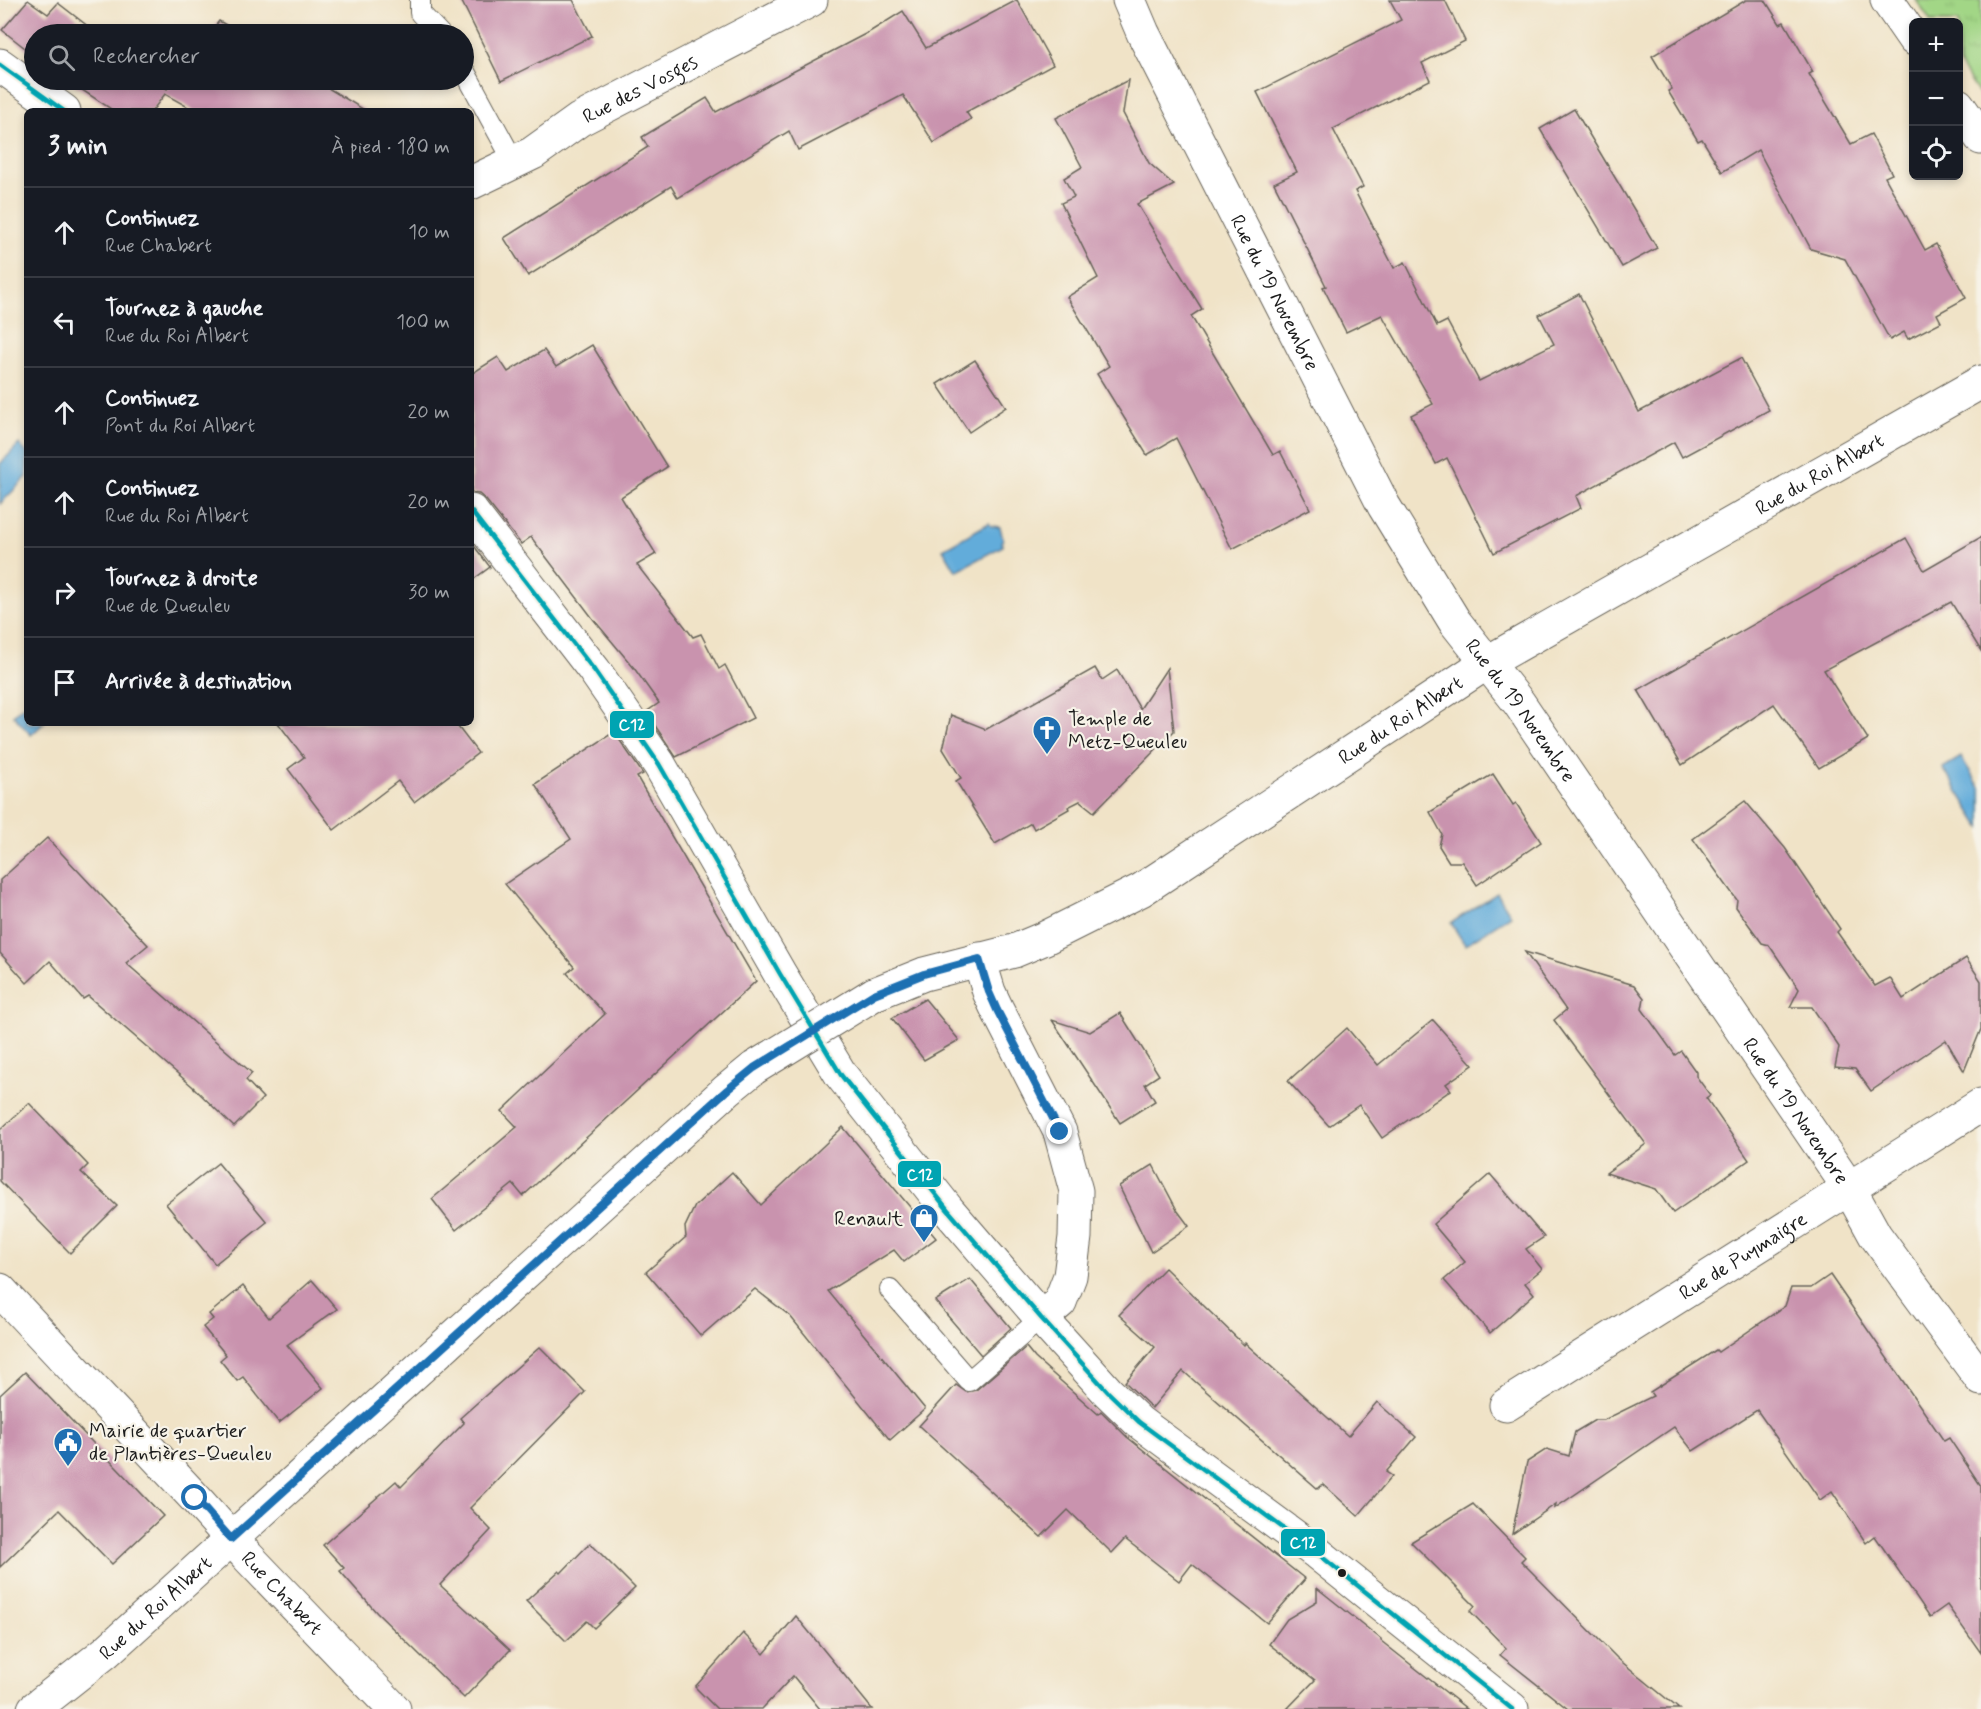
<!DOCTYPE html>
<html lang="fr">
<head>
<meta charset="utf-8">
<style>
  :root { --surface:#171b24; --page:#242831; --text:#f1f3f6; --muted:#9ea1a6; --line:#363941 }
  body { margin:0; font-family:Mynerve,sans-serif; background:var(--page); color:var(--text) }
  .controls { position:absolute; right:18px; top:18px; display:grid; overflow:hidden; border-radius:9px; box-shadow:0 3px 9px #0003 }
  .controls button { width:54px; height:54px; display:grid; place-items:center; padding:0; border:0; border-bottom:2px solid var(--line); background:var(--surface); color:var(--text); font:30px sans-serif }
  .stop { position:absolute; width:18px; height:18px; margin:-14px; border:4px solid #1f6fb2; border-radius:50%; background:#fff }
  .stop.end { background:#1f6fb2; border-color:#fff; box-shadow:0 2px 6px #0008 }
  .list { margin:0; padding:0; list-style:none }
  h2 { display:flex; justify-content:space-between; align-items:center; height:78px; margin:0; padding:0 24px; font-size:26px }
  h2 small { font-size:20px; font-weight:400; color:var(--muted) }
  .list li { display:grid; grid-template-columns:39px 1fr auto; gap:18px; align-items:center; box-sizing:border-box; height:90px; padding:0 24px; border-top:2px solid var(--line) }
  .list b { display:block; font-size:22px; white-space:nowrap }
  .list p { margin:0; font-size:20px; white-space:nowrap; color:var(--muted) }
  .list em { font-size:20px; font-style:normal; color:var(--muted) }
  .icon { flex:none; width:33px; height:33px; fill:none; stroke:currentColor; stroke-width:2; stroke-linecap:round; stroke-linejoin:round }
  .map { position:relative; flex:none; width:1981px; height:1709px; overflow:hidden }
  .search { position:absolute; background:var(--surface); box-shadow:0 3px 9px #0003; left:24px; top:24px; width:450px; height:66px; display:flex; align-items:center; gap:15px; box-sizing:border-box; padding:0 21px; border-radius:33px; color:var(--muted); font-size:22px }
  .panel { position:absolute; background:var(--surface); box-shadow:0 3px 9px #0003; left:24px; top:108px; width:450px; height:618px; border-radius:9px }
  .map>svg:first-child { display:block }
  .grass { fill:url(#grass-tufts); stroke:#5f7951; stroke-width:1.5 }
  .water { fill:#62acda; stroke:#3f647b; stroke-width:1.5 }
  .building { fill:#c993ae }
  .lines { fill:none; stroke-linecap:round; stroke-linejoin:round }
  .service-casing { stroke:#666258; stroke-width:22 }
  .minor-casing { stroke:#666258; stroke-width:35 }
  .tertiary-casing { stroke:#666258; stroke-width:35 }
  .service { stroke:#fff; stroke-width:20 }
  .minor { stroke:#fff; stroke-width:33 }
  .tertiary { stroke:#fff; stroke-width:33 }
  .minor-bridge-casing { stroke:#666258; stroke-width:35; stroke-linecap:butt }
  .minor-bridge { stroke:#fff; stroke-width:33 }
  .bus-1-casing { stroke:#f7f3e8; stroke-width:9 }
  .bus-1 { stroke:#00a4b2; stroke-width:4.5 }
  .route { stroke:#1f6fb2; stroke-width:8 }
  .bus-dot { fill:#1c1c1c; stroke:#f7f3e8; stroke-width:2 }
  .labels { text-anchor:middle; stroke-width:4.5; stroke-linejoin:round; paint-order:stroke }
  .street-label { font-size:20px; fill:#1c1c1c; stroke:#f7f3e8 }
  .poi-label { font-size:20px; fill:#1c1c1c; stroke:#f7f3e8; text-anchor:start }
  .line-badge { stroke:#f7f3e8; stroke-width:2 }
  .badge-label { font-size:16px; text-anchor:middle; font-weight:bold; fill:#fff }
</style>
</head>
<body>
<div class="map">
<svg width="1981" height="1709" viewBox="0 0 1981 1709">
  <defs>
    <pattern id="grass-tufts" width="24" height="20" patternUnits="userSpaceOnUse" patternTransform="scale(1.5)"><rect width="24" height="20" fill="#a2d686"/><path d="M3 7l-1-3M5 7V3M7 7l1-3M15 17l-1-3M17 17v-4M19 17l1-3" fill="none" stroke="#8bb773"/></pattern>
  </defs>
  <rect width="100%" height="100%" fill="#f7f3e8"/>
  <filter id="ink" filterUnits="userSpaceOnUse"><feTurbulence type="fractalNoise" baseFrequency=".0167" numOctaves="2"/><feDisplacementMap in="SourceGraphic" scale="12" xChannelSelector="R" yChannelSelector="G"/><feConvolveMatrix kernelMatrix="1 2 1 2 8 2 1 2 1" color-interpolation-filters="sRGB"/></filter>
  <filter id="wash" filterUnits="userSpaceOnUse"><feTurbulence type="fractalNoise" baseFrequency=".008" numOctaves="4" result="noise"/><feDisplacementMap in="SourceGraphic" scale="24" xChannelSelector="R" yChannelSelector="G"/><feGaussianBlur stdDeviation="1.35" result="paint"/><feColorMatrix in="noise" values="0 0 0 0 0 0 0 0 0 0 0 0 0 0 0 0 0 1.4 0 .05"/><feComposite in="paint" operator="in"/></filter>
  <g filter="url(#wash)">
    <rect width="100%" height="100%" fill="#f0e3c7"/>
    <!-- grass -->
    <path class="grass" d="M 1916,0 L 1981,0 L 1981,97 L 1959,64 L 1958,22 L 1931,22 Z"/>
    <!-- water -->
    <g class="water">
      <path d="M 19,444 L 27,453 L 27,477 L 0,504 L 0,464 Z"/>
      <path d="M 989,523 L 991,526 L 1000,527 L 1003,539 L 1001,542 L 1003,546 L 956,571 L 943,549 Z"/>
      <path d="M 27,703 L 27,723 L 44,723 L 31,735 L 13,715 Z"/>
      <path d="M 1961,757 L 1981,789 L 1981,828 L 1943,768 Z"/>
      <path d="M 1497,893 L 1511,915 L 1465,945 L 1451,923 Z"/>
    </g>
    <g id="blocks">
      <!-- building -->
      <g class="building">
        <path d="M 28,0 L 48,14 L 58,3 L 98,34 L 34,34 L 34,55 L 2,30 Z"/>
        <path d="M 461,0 L 573,0 L 592,36 L 501,81 Z"/>
        <path d="M 1017,0 L 1053,65 L 966,112 L 971,119 L 934,143 L 903,95 L 798,150 L 789,131 L 678,198 L 671,186 L 528,276 L 504,238 L 648,147 L 642,137 L 707,98 L 716,112 L 871,31 L 903,11 L 926,48 Z"/>
        <path d="M 1390,0 L 1445,0 L 1465,41 L 1422,63 L 1430,80 L 1333,129 L 1363,187 L 1355,191 L 1394,268 L 1405,262 L 1437,326 L 1447,321 L 1479,381 L 1554,344 L 1539,315 L 1579,294 L 1639,412 L 1741,358 L 1769,410 L 1682,457 L 1674,442 L 1576,496 L 1581,508 L 1494,553 L 1447,458 L 1436,464 L 1411,415 L 1433,404 L 1382,315 L 1346,332 L 1323,287 L 1326,286 L 1274,183 L 1297,172 L 1257,92 L 1401,20 Z"/>
        <path d="M 1746,0 L 1765,0 L 1780,24 L 1784,22 L 1813,72 L 1809,74 L 1851,144 L 1871,134 L 1892,174 L 1885,177 L 1925,250 L 1936,244 L 1966,298 L 1937,314 L 1941,322 L 1908,339 L 1904,332 L 1890,340 L 1845,259 L 1811,249 L 1758,150 L 1722,172 L 1702,139 L 1698,141 L 1668,91 L 1672,89 L 1652,56 Z"/>
        <path d="M 219,21 L 242,34 L 209,34 Z"/>
        <path d="M 67,80 L 155,80 L 167,89 L 175,80 L 315,80 L 366,111 L 195,111 L 165,94 L 152,111 L 114,111 Z"/>
        <path d="M 1128,80 L 1123,113 L 1149,163 L 1174,185 L 1137,204 L 1202,309 L 1191,316 L 1273,455 L 1280,451 L 1310,509 L 1232,549 L 1176,438 L 1147,455 L 1097,374 L 1109,366 L 1067,297 L 1098,278 L 1061,203 L 1074,197 L 1064,178 L 1082,167 L 1056,118 Z"/>
        <path d="M 1574,109 L 1657,248 L 1622,267 L 1540,129 Z"/>
        <path d="M 592,345 L 667,467 L 621,497 L 656,554 L 637,565 L 693,637 L 701,634 L 719,669 L 725,665 L 753,718 L 676,757 L 646,712 L 659,703 L 634,668 L 594,620 L 531,537 L 521,544 L 486,500 L 479,494 L 471,493 L 471,374 L 498,357 L 508,372 L 544,350 L 556,367 Z"/>
        <path d="M 975,360 L 1006,407 L 969,432 L 937,384 Z"/>
        <path d="M 1981,537 L 1981,651 L 1951,602 L 1824,670 L 1868,739 L 1819,768 L 1774,704 L 1682,765 L 1638,690 L 1906,538 L 1924,570 Z"/>
        <path d="M 471,542 L 490,567 L 471,581 Z"/>
        <path d="M 1095,668 L 1102,680 L 1117,670 L 1140,709 L 1167,668 L 1174,731 L 1094,812 L 1080,801 L 1068,807 L 1069,809 L 1034,829 L 1031,823 L 995,844 L 956,781 L 961,778 L 943,749 L 951,715 L 984,728 L 985,730 Z"/>
        <path d="M 278,723 L 455,723 L 478,753 L 414,802 L 398,781 L 334,830 L 288,769 L 304,757 Z"/>
        <path d="M 614,732 L 643,774 L 637,777 L 756,981 L 523,1196 L 513,1184 L 456,1230 L 432,1199 L 517,1127 L 502,1111 L 605,1014 L 567,973 L 574,967 L 505,884 L 571,839 L 535,784 Z"/>
        <path d="M 1493,774 L 1513,805 L 1516,803 L 1541,842 L 1477,885 L 1462,862 L 1449,862 L 1439,846 L 1442,834 L 1430,812 Z"/>
        <path d="M 1745,801 L 1785,848 L 1840,929 L 1837,932 L 1875,986 L 1890,978 L 1903,999 L 1966,958 L 1981,981 L 1981,1029 L 1964,1071 L 1946,1040 L 1871,1091 L 1855,1069 L 1835,1067 L 1839,1047 L 1812,1007 L 1790,1007 L 1799,989 L 1769,945 L 1762,943 L 1736,907 L 1737,900 L 1693,839 Z"/>
        <path d="M 47,838 L 148,945 L 126,963 L 252,1073 L 246,1080 L 263,1098 L 234,1127 L 192,1086 L 88,996 L 83,999 L 50,961 L 27,983 L 0,953 L 0,880 Z"/>
        <path d="M 1525,952 L 1634,985 L 1644,998 L 1642,1009 L 1675,1055 L 1681,1051 L 1696,1072 L 1696,1076 L 1710,1095 L 1706,1098 L 1749,1160 L 1673,1213 L 1656,1189 L 1606,1173 L 1646,1144 L 1554,1020 L 1566,1010 Z"/>
        <path d="M 925,999 L 959,1040 L 924,1060 L 892,1018 Z"/>
        <path d="M 1120,1013 L 1159,1075 L 1145,1084 L 1155,1101 L 1120,1123 L 1052,1020 L 1090,1032 Z"/>
        <path d="M 1433,1020 L 1473,1065 L 1446,1084 L 1451,1090 L 1382,1138 L 1359,1105 L 1329,1126 L 1288,1081 L 1347,1028 L 1378,1065 Z"/>
        <path d="M 29,1103 L 88,1165 L 81,1172 L 117,1206 L 70,1253 L 0,1181 L 0,1130 Z"/>
        <path d="M 843,1127 L 936,1238 L 904,1262 L 894,1250 L 828,1291 L 925,1409 L 890,1440 L 790,1316 L 755,1289 L 701,1336 L 646,1272 L 686,1237 L 685,1227 L 695,1206 L 732,1172 L 761,1205 Z"/>
        <path d="M 218,1163 L 267,1222 L 215,1264 L 166,1204 Z"/>
        <path d="M 1153,1165 L 1177,1210 L 1189,1226 L 1151,1252 L 1119,1186 Z"/>
        <path d="M 1490,1174 L 1544,1237 L 1526,1249 L 1542,1269 L 1525,1283 L 1534,1294 L 1490,1333 L 1444,1280 L 1465,1262 L 1433,1224 Z"/>
        <path d="M 1165,1268 L 1244,1345 L 1245,1343 L 1348,1436 L 1377,1402 L 1416,1437 L 1386,1472 L 1392,1476 L 1358,1516 L 1323,1484 L 1318,1489 L 1183,1371 L 1152,1408 L 1125,1382 L 1155,1347 L 1119,1315 Z"/>
        <path d="M 1830,1275 L 1944,1441 L 1949,1438 L 1981,1486 L 1981,1653 L 1947,1605 L 1930,1617 L 1875,1536 L 1866,1543 L 1832,1491 L 1820,1500 L 1757,1410 L 1693,1451 L 1674,1427 L 1555,1508 L 1556,1504 L 1512,1534 L 1527,1462 L 1547,1449 L 1569,1456 L 1575,1432 L 1595,1420 L 1604,1420 L 1653,1396 L 1650,1392 L 1716,1350 L 1718,1352 L 1785,1306 L 1791,1288 L 1811,1288 Z"/>
        <path d="M 970,1279 L 1011,1328 L 981,1355 L 935,1301 Z"/>
        <path d="M 312,1280 L 337,1309 L 287,1345 L 323,1388 L 279,1423 L 243,1377 L 237,1381 L 220,1360 L 226,1355 L 203,1327 L 213,1319 L 209,1314 L 243,1286 L 269,1318 Z"/>
        <path d="M 540,1347 L 585,1392 L 470,1508 L 491,1530 L 440,1585 L 510,1650 L 464,1698 L 377,1613 L 340,1571 L 344,1568 L 323,1545 L 396,1481 L 401,1487 L 464,1423 L 460,1418 Z"/>
        <path d="M 1026,1347 L 1035,1358 L 1098,1414 L 1101,1411 L 1127,1437 L 1305,1579 L 1267,1623 L 1192,1564 L 1179,1581 L 1125,1539 L 1112,1553 L 1068,1510 L 1041,1537 L 919,1426 L 956,1385 L 966,1392 L 976,1390 Z"/>
        <path d="M 25,1372 L 163,1516 L 112,1564 L 59,1510 L 0,1567 L 0,1395 Z"/>
        <path d="M 1473,1504 L 1525,1557 L 1521,1561 L 1617,1658 L 1679,1709 L 1568,1709 L 1500,1655 L 1506,1648 L 1470,1611 L 1475,1606 L 1411,1542 Z"/>
        <path d="M 590,1543 L 635,1588 L 594,1628 L 587,1621 L 566,1641 L 526,1601 L 559,1571 L 561,1573 Z"/>
        <path d="M 1317,1588 L 1381,1639 L 1381,1641 L 1467,1709 L 1287,1709 L 1315,1680 L 1269,1644 L 1287,1619 L 1317,1601 Z"/>
        <path d="M 796,1616 L 872,1709 L 820,1709 L 793,1676 L 762,1709 L 717,1709 L 695,1687 L 743,1633 L 764,1654 Z"/>
      </g>
    </g>
  </g>
  <g filter="url(#ink)">
    <use href="#blocks" fill-opacity="0" stroke="#666258" stroke-width="1.5"/>
    <g class="lines">
      <!-- service casing -->
      <g class="service-casing">
        <g id="service">
          <path d="M 420,0 L 420,13 L 440,34"/>
          <path d="M 464,70 L 514,162"/>
          <path d="M 890,1290 L 969,1381 L 1041,1318"/>
        </g>
      </g>
      <!-- minor casing -->
      <g class="minor-casing">
        <g id="minor">
          <path id="s1" d="M 1129,0 L 1143,33 L 1384,506 L 1455,622 L 1519,703 L 1849,1188 L 1875,1235 L 1981,1379"/>
          <path d="M 1887,0 L 1914,39"/>
          <path d="M 1958,105 L 1981,138"/>
          <path id="s2" d="M 471,183 L 533,153 L 579,120 L 811,0"/>
          <path d="M 979,959 L 989,992 L 997,1009 L 1060,1132 L 1076,1191 L 1075,1237 L 1070,1276 L 1060,1302 L 1041,1318"/>
          <path id="s3" d="M 874,994 L 924,974 L 1014,951 L 1045,938 L 1141,890 L 1488,662 L 1981,382"/>
          <path id="s4" d="M 0,1290 L 195,1498 L 248,1557 L 394,1709"/>
          <path id="s5" d="M 1506,1405 L 1981,1105"/>
          <path id="s6" d="M 34,1709 L 106,1652 L 727,1090 L 754,1068"/>
        </g>
      </g>
      <!-- tertiary casing -->
      <g class="tertiary-casing">
        <g id="tertiary">
          <path d="M 0,65 L 64,111"/>
          <path d="M 471,511 L 594,670 L 659,764 L 780,974 L 841,1075 L 948,1210 L 1041,1318 L 1108,1392 L 1139,1422 L 1317,1553 L 1512,1709"/>
        </g>
      </g>
      <!-- service -->
      <use href="#service" class="service"/>
      <!-- minor -->
      <use href="#minor" class="minor"/>
      <!-- tertiary -->
      <use href="#tertiary" class="tertiary"/>
      <!-- minor-bridge casing -->
      <g class="minor-bridge-casing">
        <path id="minor-bridge" d="M 754,1068 L 874,994"/>
      </g>
      <!-- minor-bridge -->
      <use href="#minor-bridge" class="minor-bridge"/>
      <!-- bus-1 casing -->
      <g class="bus-1-casing">
        <g id="bus-1">
          <path d="M 0,65 L 64,111"/>
          <path d="M 471,511 L 594,670 L 659,764 L 780,974 L 841,1075 L 948,1210 L 1041,1318 L 1108,1392 L 1139,1422 L 1317,1553 L 1512,1709"/>
        </g>
      </g>
      <!-- bus-1 -->
      <use href="#bus-1" class="bus-1"/>
    </g>
  </g>
  <g class="lines" filter="url(#ink)">
    <!-- route -->
    <path class="route" d="M 195,1498 L 231,1539 L 727,1090 L 754,1068 L 874,994 L 924,974 L 979,959 L 989,992 L 997,1010 L 1060,1132"/>
  </g>
  <!-- icons -->
  <defs>
    <g id="church-pin" transform="scale(1.5)"><path d="M0 17L-7.5 6A9.5 9.5 0 1 1 7.5 6Z" fill="#1f6fb2" stroke="#f7f3e8"/><path d="M-1.2-6h2.4v3.5h3.3v2.4h-3.3V6h-2.4V-.1h-3.3v-2.4h3.3Z" fill="#fff"/></g>
    <g id="shop-pin" transform="scale(1.5)"><path d="M0 17L-7.5 6A9.5 9.5 0 1 1 7.5 6Z" fill="#1f6fb2" stroke="#f7f3e8"/><path d="M-5-2.5h2.3a2.7 3.5 0 0 1 5.4 0H5L5.5 6h-11ZM-1.5-2.5h3a1.5 2.3 0 0 0-3 0Z" fill="#fff"/></g>
    <g id="civic-pin" transform="scale(1.5)"><path d="M0 17L-7.5 6A9.5 9.5 0 1 1 7.5 6Z" fill="#1f6fb2" stroke="#f7f3e8"/><path d="M-.6-6.5H3V-4.5H.6V-3L4-1V1h2V6H-6V1h2V-1L-.6-3ZM-1.2 2.5V6h2.4V2.5Z" fill="#fff"/></g>
  </defs>
  <g fill-rule="evenodd">
    <use href="#church-pin" x="1047" y="730"/>
    <use href="#shop-pin" x="924" y="1218"/>
    <use href="#civic-pin" x="68" y="1442"/>
  </g>
  <!-- markers -->
  <circle class="bus-dot" cx="1342" cy="1573" r="5"/>
  <g class="labels">
    <!-- street labels -->
    <g class="street-label">
      <text dy="7" stroke="none"><textPath href="#s2" startOffset="194">Rue des Vosges</textPath></text>
      <text dy="7" stroke="none"><textPath href="#s1" startOffset="327">Rue du 19 Novembre</textPath></text>
      <text dy="7" stroke="none"><textPath href="#s3" startOffset="1084">Rue du Roi Albert</textPath></text>
      <text dy="7" stroke="none"><textPath href="#s1" startOffset="813">Rue du 19 Novembre</textPath></text>
      <text dy="7" stroke="none"><textPath href="#s3" startOffset="598">Rue du Roi Albert</textPath></text>
      <text dy="7" stroke="none"><textPath href="#s1" startOffset="1299">Rue du 19 Novembre</textPath></text>
      <text dy="7" stroke="none"><textPath href="#s5" startOffset="280">Rue de Puymaigre</textPath></text>
      <text dy="7" stroke="none"><textPath href="#s4" startOffset="414">Rue Chabert</textPath></text>
      <text dy="7" stroke="none"><textPath href="#s6" startOffset="158">Rue du Roi Albert</textPath></text>
    </g>
    <!-- poi labels -->
    <g class="poi-label">
      <text x="1068" y="725">Temple de<tspan x="1068" dy="23">Metz-Queuleu</tspan></text>
      <text x="903" y="1225" text-anchor="end">Renault</text>
      <text x="89" y="1437">Mairie de quartier<tspan x="89" dy="23">de Plantières-Queuleu</tspan></text>
    </g>
  </g>
  <g class="line-badge">
    <rect x="609" y="710" width="46" height="29" rx="6" fill="#00a4b2"/>
    <rect x="897" y="1160" width="45" height="28" rx="6" fill="#00a4b2"/>
    <rect x="1280" y="1528" width="46" height="29" rx="6" fill="#00a4b2"/>
  </g>
  <g class="badge-label">
    <text x="632" y="730">C12</text>
    <text x="920" y="1180">C12</text>
    <text x="1303" y="1548">C12</text>
  </g>
</svg>
<div class="controls">
<button>+</button>
<button>−</button>
<button><svg class="icon" aria-label="locate" viewBox="0 0 24 24"><circle cx="12" cy="12" r="6"/><path d="M12 2v4M12 18v4M2 12h4M18 12h4"/></svg></button>
</div>
<div class="stop" style="left:195px;top:1498px"></div>
<div class="stop end" style="left:1060px;top:1132px"></div>
<div class="search"><svg class="icon" aria-label="search" viewBox="0 0 24 24"><circle cx="10" cy="10" r="6"/><path d="M15 15l6 6"/></svg>Rechercher</div>
<section class="panel">
<h2>3 min<small>À pied · 180 m</small></h2>
<ul class="list">
<li><svg class="icon" aria-label="ahead" viewBox="0 0 24 24"><path d="M12 20V5M6 11l6-6 6 6"/></svg><div><b>Continuez</b><p>Rue Chabert</p></div><em>10 m</em></li>
<li><svg class="icon" aria-label="left" viewBox="0 0 24 24"><path d="M17 20v-9H6M10 6l-5 5 5 5"/></svg><div><b>Tournez à gauche</b><p>Rue du Roi Albert</p></div><em>100 m</em></li>
<li><svg class="icon" aria-label="ahead" viewBox="0 0 24 24"><path d="M12 20V5M6 11l6-6 6 6"/></svg><div><b>Continuez</b><p>Pont du Roi Albert</p></div><em>20 m</em></li>
<li><svg class="icon" aria-label="ahead" viewBox="0 0 24 24"><path d="M12 20V5M6 11l6-6 6 6"/></svg><div><b>Continuez</b><p>Rue du Roi Albert</p></div><em>20 m</em></li>
<li><svg class="icon" aria-label="right" viewBox="0 0 24 24"><path d="M7 20v-9h11M14 6l5 5-5 5"/></svg><div><b>Tournez à droite</b><p>Rue de Queuleu</p></div><em>30 m</em></li>
<li><svg class="icon" aria-label="arrive" viewBox="0 0 24 24"><path d="M6 21V4h12l-3 4 3 4H6"/></svg><div><b>Arrivée à destination</b></div></li>
</ul>
</section>
</div>
</body>
</html>
